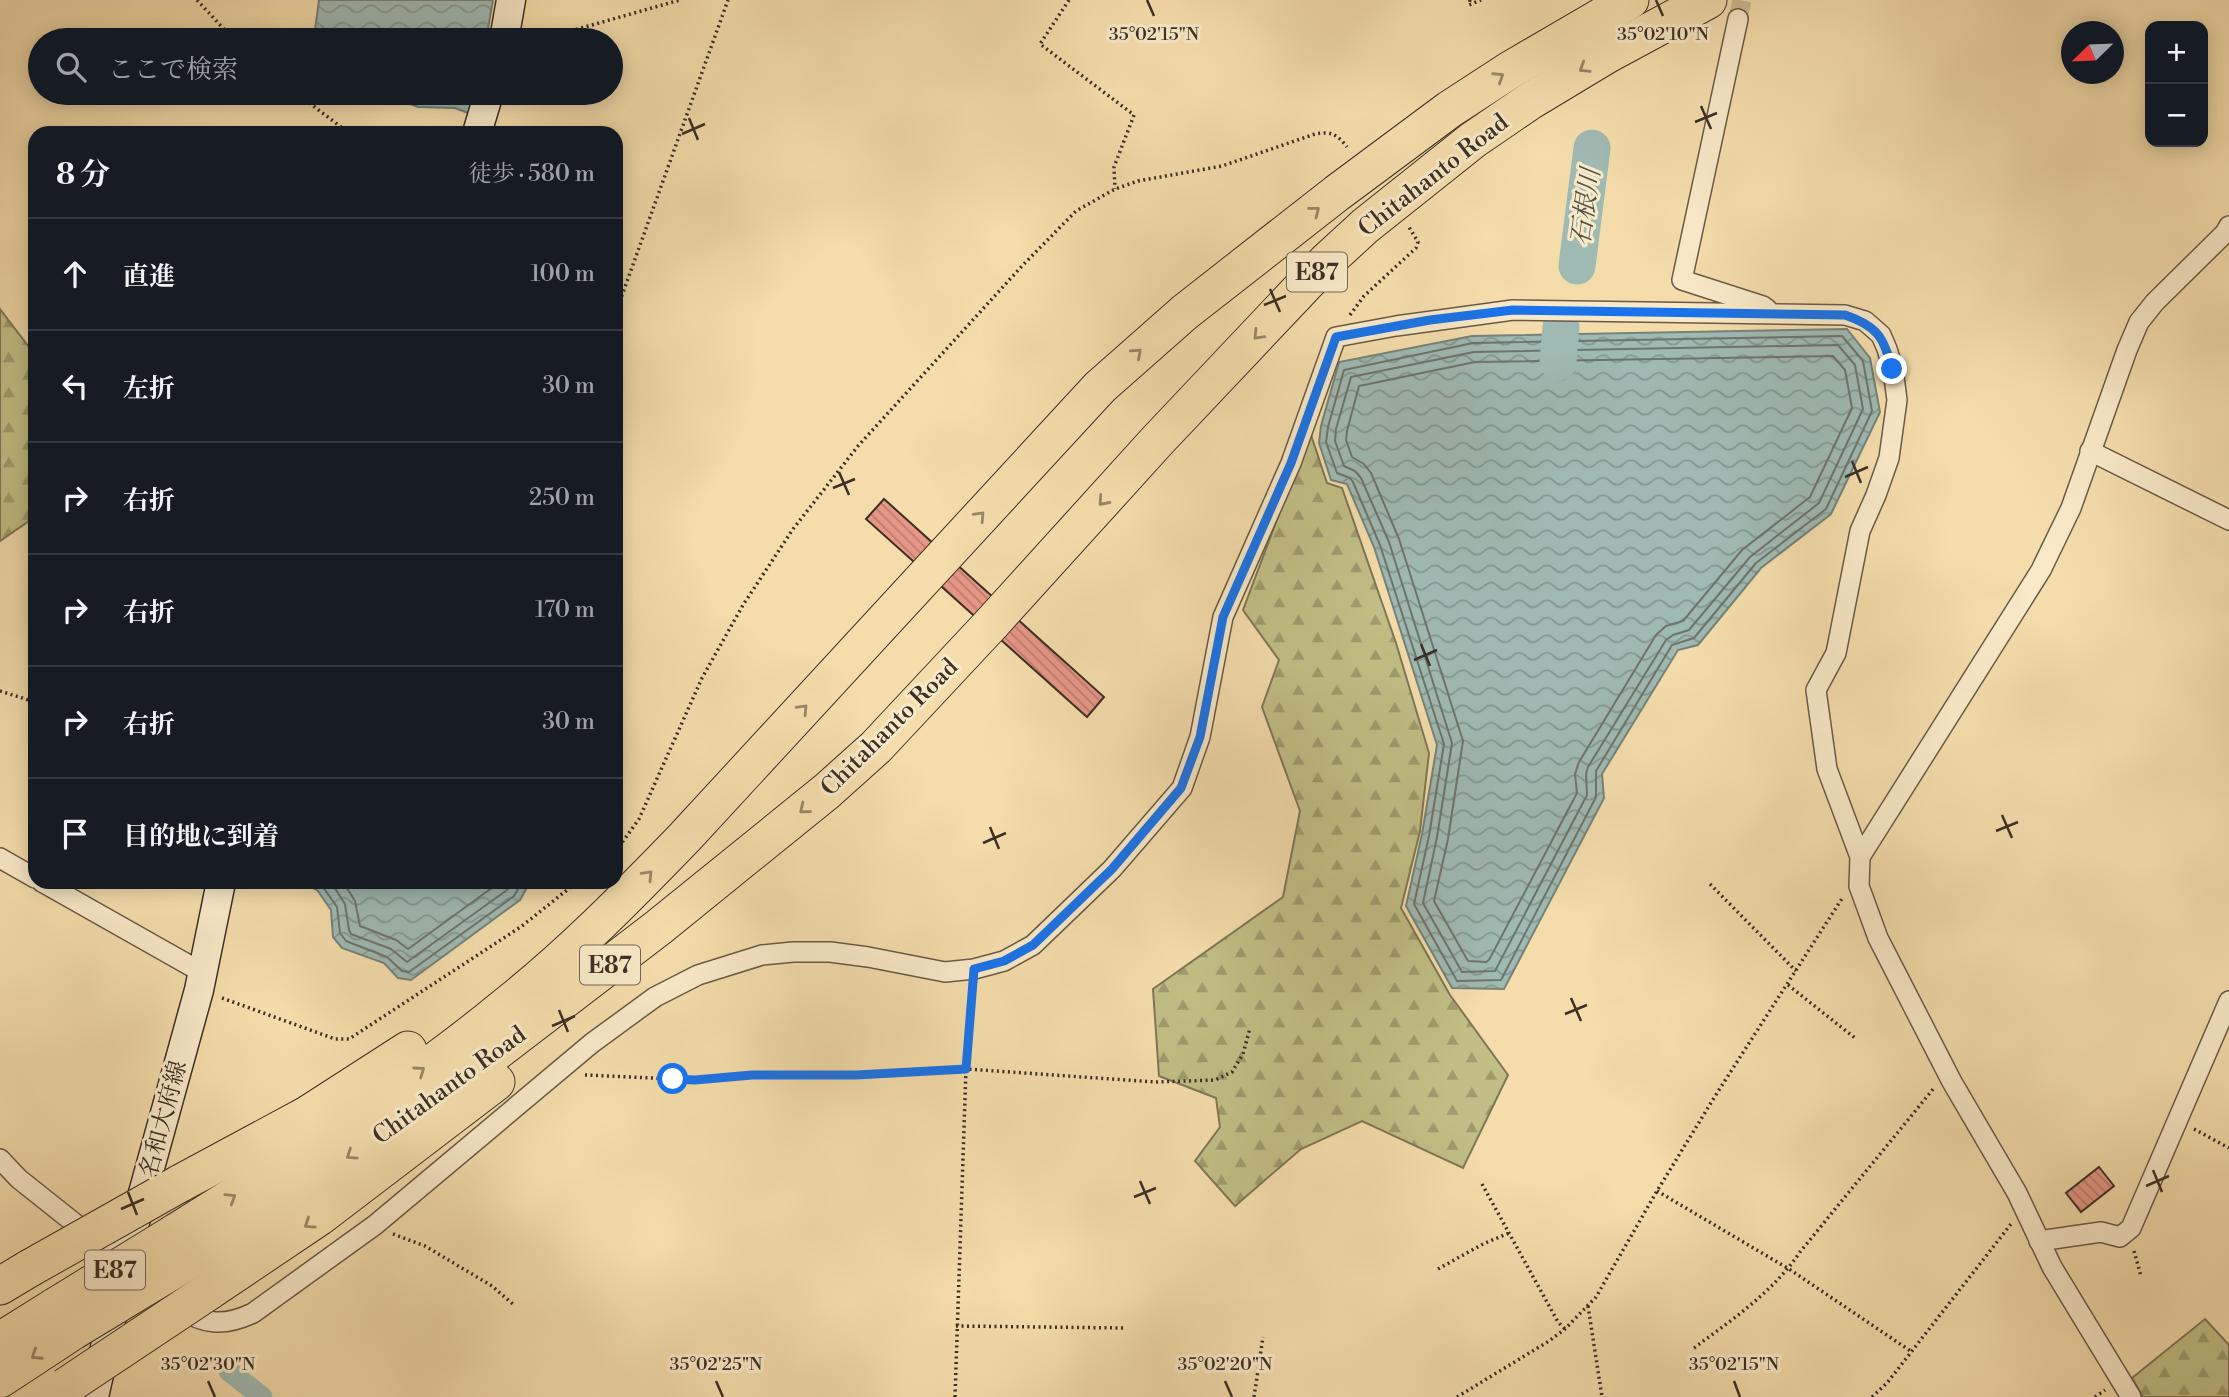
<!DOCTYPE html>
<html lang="ja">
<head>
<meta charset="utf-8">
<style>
  :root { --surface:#171b24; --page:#20242c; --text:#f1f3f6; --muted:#9ea1a6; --line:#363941 }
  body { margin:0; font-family:"Libre Bodoni","Noto Serif JP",serif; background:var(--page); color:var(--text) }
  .controls { position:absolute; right:21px; top:21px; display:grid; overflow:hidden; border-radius:14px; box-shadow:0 4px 18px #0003 }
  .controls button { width:63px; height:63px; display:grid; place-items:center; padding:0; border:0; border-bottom:2px solid var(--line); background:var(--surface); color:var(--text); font:35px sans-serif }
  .compass { position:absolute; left:2061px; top:21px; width:63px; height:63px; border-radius:50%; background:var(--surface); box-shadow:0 4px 18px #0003; rotate:247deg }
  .stop { position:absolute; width:21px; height:21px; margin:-16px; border:5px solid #1a73e8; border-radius:50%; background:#fff }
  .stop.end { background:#1a73e8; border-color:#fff; box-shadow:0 2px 7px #0008 }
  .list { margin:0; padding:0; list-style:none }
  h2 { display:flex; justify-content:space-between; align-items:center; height:91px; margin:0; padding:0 28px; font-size:30px }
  h2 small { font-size:23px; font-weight:400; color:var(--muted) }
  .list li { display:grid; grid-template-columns:46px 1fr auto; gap:21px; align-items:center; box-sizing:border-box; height:112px; padding:0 28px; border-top:2px solid var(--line) }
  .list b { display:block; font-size:26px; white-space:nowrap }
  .list em { font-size:23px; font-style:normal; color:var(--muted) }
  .icon { flex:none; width:38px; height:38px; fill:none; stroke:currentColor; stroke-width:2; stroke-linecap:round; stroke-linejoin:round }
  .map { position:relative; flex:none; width:2229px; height:1397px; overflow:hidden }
  .search { position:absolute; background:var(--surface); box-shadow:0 4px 18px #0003; left:28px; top:28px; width:595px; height:77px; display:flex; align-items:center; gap:18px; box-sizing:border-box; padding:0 24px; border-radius:38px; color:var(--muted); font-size:26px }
  .panel { position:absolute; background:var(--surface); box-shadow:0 4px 18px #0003; left:28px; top:126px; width:595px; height:763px; border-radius:21px }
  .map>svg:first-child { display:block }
  .forest { fill:url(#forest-firs); stroke:#7e7756; stroke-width:2 }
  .water { fill:url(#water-waves); stroke:#77827b; stroke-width:2 }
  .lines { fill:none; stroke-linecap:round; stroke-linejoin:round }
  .shore { stroke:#6d746c; stroke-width:2 }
  .canal { stroke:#9fbab3; stroke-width:21 }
  .river { stroke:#9fbab3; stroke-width:37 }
  .building { fill:url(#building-back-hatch); stroke:#3b2f26; stroke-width:2 }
  .street-tunnel { stroke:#cfba90; stroke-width:19; stroke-dasharray:19 10; stroke-linecap:butt }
  .street-casing { stroke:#695a47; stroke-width:22 }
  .secondary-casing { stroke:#3b2f26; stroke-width:31 }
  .highway-casing { stroke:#3b2f26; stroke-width:39 }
  .path { stroke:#3b2f26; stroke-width:3.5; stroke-dasharray:2 3.5; stroke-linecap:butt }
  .street { stroke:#f8e9c8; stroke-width:19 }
  .secondary { stroke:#f8e9c8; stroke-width:28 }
  .highway { stroke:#f4ddab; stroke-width:37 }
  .highway-bridge-casing { stroke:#3b2f26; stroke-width:39; stroke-linecap:butt }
  .highway-bridge { stroke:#f4ddab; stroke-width:37 }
  .oneway { stroke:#988668 }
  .route { stroke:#1a73e8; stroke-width:9 }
  .ticks { fill:none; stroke:#3b2f26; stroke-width:2.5 }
  .labels { text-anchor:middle; stroke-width:6; stroke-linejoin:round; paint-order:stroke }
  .shield { fill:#f8e9c8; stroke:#746757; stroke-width:2 }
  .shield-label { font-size:23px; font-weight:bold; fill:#3b2f26 }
  .street-label { font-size:24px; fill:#3b2f26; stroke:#f8e9c8 }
  .water-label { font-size:26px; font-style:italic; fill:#545249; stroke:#f8e9c8 }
  .ticks-label { font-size:18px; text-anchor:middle; fill:#3b2f26; stroke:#f8e9c8; stroke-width:6; stroke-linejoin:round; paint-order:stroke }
</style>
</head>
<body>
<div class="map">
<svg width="2229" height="1397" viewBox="0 0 2229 1397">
  <defs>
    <pattern id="forest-firs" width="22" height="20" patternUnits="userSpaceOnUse" patternTransform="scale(1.75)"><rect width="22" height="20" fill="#c1bf85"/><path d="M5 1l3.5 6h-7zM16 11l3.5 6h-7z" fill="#9e9c6d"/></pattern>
    <pattern id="water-waves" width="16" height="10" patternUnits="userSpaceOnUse" patternTransform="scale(1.75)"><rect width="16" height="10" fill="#9fbab3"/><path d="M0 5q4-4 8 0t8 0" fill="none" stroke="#839891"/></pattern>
    <pattern id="building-back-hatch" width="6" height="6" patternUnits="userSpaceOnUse" patternTransform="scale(1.75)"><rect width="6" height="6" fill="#e89787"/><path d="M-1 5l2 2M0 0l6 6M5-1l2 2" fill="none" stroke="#bd7c6e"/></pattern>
  </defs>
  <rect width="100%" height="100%" fill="#f4ddab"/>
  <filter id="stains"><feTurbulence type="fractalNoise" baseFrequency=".00286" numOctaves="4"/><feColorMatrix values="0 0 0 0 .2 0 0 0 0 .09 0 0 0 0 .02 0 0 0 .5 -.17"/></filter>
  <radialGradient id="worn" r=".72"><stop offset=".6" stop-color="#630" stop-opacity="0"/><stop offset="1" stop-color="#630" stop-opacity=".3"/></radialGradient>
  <!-- forest -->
  <g class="forest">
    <path d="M 0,309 L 35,355 L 35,517 L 0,541 Z"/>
    <path d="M 1310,432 L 1327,483 L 1342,488 L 1396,643 L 1429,753 L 1420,831 L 1401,908 L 1450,995 L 1508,1075 L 1463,1168 L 1362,1121 L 1301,1149 L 1235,1206 L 1195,1161 L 1220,1127 L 1216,1098 L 1159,1076 L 1153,989 L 1283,897 L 1300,811 L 1262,707 L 1279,660 L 1243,610 Z"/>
    <path d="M 2205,1319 L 2229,1345 L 2229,1397 L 2143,1397 L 2132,1378 Z"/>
  </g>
  <!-- water -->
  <g class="water">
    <path d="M 319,0 L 493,0 L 486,40 L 318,40 L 315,30 Z"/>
    <path d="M 375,93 L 475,93 L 468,113 L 455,108 L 418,107 L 403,101 L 391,100 Z"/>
    <path d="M 1847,329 L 1870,358 L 1880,412 L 1831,514 L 1761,568 L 1698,645 L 1678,650 L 1602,774 L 1604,798 L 1504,989 L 1452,988 L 1406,906 L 1422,834 L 1437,745 L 1374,547 L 1347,484 L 1331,480 L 1319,443 L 1321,426 L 1339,362 L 1472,336 Z"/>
    <path d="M 303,882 L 530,882 L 520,900 L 411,980 L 398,978 L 384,963 L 342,948 L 333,937 L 331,910 L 318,891 Z"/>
  </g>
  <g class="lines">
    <!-- shore -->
    <g class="shore">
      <path d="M 391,93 L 404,94 L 420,100 L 461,103 L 465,101 L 467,93"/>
      <path d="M 1842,336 L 1863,361 L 1872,411 L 1826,509 L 1756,563 L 1694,638 L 1672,645 L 1596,771 L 1596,797 L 1501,980 L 1457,981 L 1414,904 L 1429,836 L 1444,744 L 1380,545 L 1353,482 L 1350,478 L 1337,473 L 1326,442 L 1328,427 L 1344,370 L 1473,343 Z"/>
      <path d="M 1838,345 L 1855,365 L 1863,409 L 1819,503 L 1750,557 L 1689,630 L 1673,635 L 1666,640 L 1588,767 L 1586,774 L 1587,795 L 1495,971 L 1462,972 L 1423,903 L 1437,837 L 1452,743 L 1389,542 L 1361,478 L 1355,471 L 1344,466 L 1335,441 L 1336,429 L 1351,377 L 1474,352 Z"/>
      <path d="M 1833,356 L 1845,370 L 1852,408 L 1810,497 L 1742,550 L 1683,621 L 1666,626 L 1656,635 L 1579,762 L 1575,774 L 1577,793 L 1489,960 L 1486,962 L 1468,961 L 1434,901 L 1448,839 L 1463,741 L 1399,539 L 1371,473 L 1364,464 L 1352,457 L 1346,440 L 1347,431 L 1359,386 L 1475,362 Z"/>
      <path d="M 316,882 L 323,887 L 337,907 L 340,933 L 346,941 L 387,957 L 402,971 L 409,972 L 514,896 L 522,882"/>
      <path d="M 331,882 L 345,904 L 349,930 L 351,934 L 391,949 L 407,962 L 507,890 L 512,882"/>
      <path d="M 343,882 L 355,901 L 360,926 L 396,940 L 408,949 L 500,882"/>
    </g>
    <!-- canal -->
    <path class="canal" d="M 229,1371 L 262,1397"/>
    <!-- river -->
    <g class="river">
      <path d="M 1577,266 L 1592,148"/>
      <path d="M 1558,362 L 1561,327"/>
    </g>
  </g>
  <!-- building -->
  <g class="building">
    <path d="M 884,499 L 1104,697 L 1087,717 L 866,519 Z"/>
    <path d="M 2099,1167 L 2114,1186 L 2081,1212 L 2066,1193 Z"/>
  </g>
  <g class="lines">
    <!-- street-tunnel -->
    <path class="street-tunnel" d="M 1738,19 L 1742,0"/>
    <!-- street casing -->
    <g class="street-casing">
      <g id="street">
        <path d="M 1738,19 L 1682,280 L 1763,306 L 1767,309"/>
        <path d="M 2090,451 L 2229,520"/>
        <path d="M 1860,857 L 2041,570 L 2071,508 L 2127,350 L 2139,322 L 2155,302 L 2225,233 L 2229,226"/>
        <path d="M 0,858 L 35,878"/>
        <path d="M 42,882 L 203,973"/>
        <path d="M 0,1159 L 19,1179 L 131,1268"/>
        <path d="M 2039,1241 L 2101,1232 L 2120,1237 L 2131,1228 L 2229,1001"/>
        <path d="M 179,1307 C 203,1326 226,1326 253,1313 L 375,1225 L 592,1043 L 655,997 L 698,975 L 762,955 L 793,952 L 830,952 L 868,957 L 945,972 L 974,969 L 1004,961 L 1033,945 L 1112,869 L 1182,788 L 1200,737 L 1223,617 L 1291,463 L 1336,337 L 1396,326 L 1513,310 L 1845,315 L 1865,321 L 1881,335 L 1887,349 L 1893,369 L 1897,400 L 1889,458 L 1876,495 L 1860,531 L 1836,653 L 1816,690 L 1827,769 L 1860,857 L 1859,886 L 1878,938 L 1952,1082 L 2017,1193 L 2052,1267 L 2131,1397"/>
      </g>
    </g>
    <!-- secondary casing -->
    <g class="secondary-casing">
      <g id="secondary">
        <path d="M 504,40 L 511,0"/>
        <path d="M 477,133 L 489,93"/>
        <path d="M 94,1397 L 124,1262 L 199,990 L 221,882"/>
      </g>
    </g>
    <!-- highway casing -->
    <g class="highway-casing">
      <g id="highway">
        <path d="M 179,1184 L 307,1115 L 408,1050"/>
        <path d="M 173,1234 C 287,1163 403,1091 507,1005 C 571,954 628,896 685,837 L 1100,387 L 1185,312 L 1337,193 L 1450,109 L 1510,70 L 1630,0"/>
        <path d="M 190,1260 L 303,1188 L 466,1075 L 659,927 L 827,791 L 876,747 L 992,623 L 1157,441 L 1328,260 L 1365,226 L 1473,140 L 1530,101 L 1608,54 L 1708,0"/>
        <path d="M 0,1286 L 30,1268"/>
        <path d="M 209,1291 L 319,1217 L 496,1082"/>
        <path d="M 0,1341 L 56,1306"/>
        <path d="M 0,1379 L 73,1331"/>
      </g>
    </g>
    <!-- path -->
    <g class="path">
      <path d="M 197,0 L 234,40"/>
      <path d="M 1069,0 L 1040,44 L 1134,115 L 1114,167 L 1115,189"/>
      <path d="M 1470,0 L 1469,5 L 1481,0"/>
      <path d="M 539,40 L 680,0"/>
      <path d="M 296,93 L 349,133"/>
      <path d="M 616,312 L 728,0"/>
      <path d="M 1350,315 L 1364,296 L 1416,248 L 1418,242 L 1409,227"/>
      <path d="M 0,691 L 35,702"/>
      <path d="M 616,851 L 639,819 L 702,678 L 743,605 L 793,529 L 858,446 L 1022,266 L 1076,211 L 1115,189 L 1138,181 L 1222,166 L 1315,134 C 1331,131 1337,134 1347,147"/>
      <path d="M 1710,884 L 1796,971"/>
      <path d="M 1788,985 L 1855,1038"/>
      <path d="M 222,998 L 335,1039 L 349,1039 L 522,926 L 577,882"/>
      <path d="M 585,1075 L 695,1080 L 752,1075 L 856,1075 L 966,1069 L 1156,1082 L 1215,1080 L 1232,1072 L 1243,1054 L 1250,1028"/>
      <path d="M 2194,1129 L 2229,1148"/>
      <path d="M 1482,1184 L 1558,1322 L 1565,1329"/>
      <path d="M 1657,1191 L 1789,1269 L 1912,1352"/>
      <path d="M 393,1234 L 425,1246 L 492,1286 L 514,1305"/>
      <path d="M 2134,1251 L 2141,1276"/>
      <path d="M 1438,1269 L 1483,1244 L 1509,1233"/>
      <path d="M 1588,1306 L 1602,1397"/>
      <path d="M 956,1326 L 1124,1328"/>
      <path d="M 1694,1348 C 1733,1319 1773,1292 1800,1252 L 1934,1088"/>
      <path d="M 955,1397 L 966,1069 L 972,989"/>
      <path d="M 1254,1397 L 1263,1337"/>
      <path d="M 1457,1397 L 1549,1341 L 1565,1329 L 1596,1297 L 1657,1191 L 1717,1093 L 1843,897"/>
      <path d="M 1872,1397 L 1887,1383 L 2011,1224"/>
      <path d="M 2095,1397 L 2105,1390"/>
    </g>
    <!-- street -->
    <use href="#street" class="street"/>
    <!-- secondary -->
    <use href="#secondary" class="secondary"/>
    <!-- highway -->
    <use href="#highway" class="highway"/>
    <!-- highway-bridge casing -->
    <g class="highway-bridge-casing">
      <g id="highway-bridge">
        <path d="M 30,1268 L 179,1184"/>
        <path d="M 56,1306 L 173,1234"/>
        <path d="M 73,1331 L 190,1260"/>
        <path d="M 65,1387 L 209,1291"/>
      </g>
    </g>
    <!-- highway-bridge -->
    <use href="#highway-bridge" class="highway-bridge"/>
  </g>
  <!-- one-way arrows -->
  <defs><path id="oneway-chevron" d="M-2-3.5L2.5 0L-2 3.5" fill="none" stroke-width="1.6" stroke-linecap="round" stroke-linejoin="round" transform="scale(1.75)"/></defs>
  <g class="oneway">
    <use href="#oneway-chevron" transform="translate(1584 68) rotate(148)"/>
    <use href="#oneway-chevron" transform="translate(1499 77) rotate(-33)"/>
    <use href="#oneway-chevron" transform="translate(1315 211) rotate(-38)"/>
    <use href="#oneway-chevron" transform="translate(1258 335) rotate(133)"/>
    <use href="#oneway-chevron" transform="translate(1137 353) rotate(-42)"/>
    <use href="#oneway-chevron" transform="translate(1103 501) rotate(132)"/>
    <use href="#oneway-chevron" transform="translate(980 516) rotate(-47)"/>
    <use href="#oneway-chevron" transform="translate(803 709) rotate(-47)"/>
    <use href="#oneway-chevron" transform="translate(804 809) rotate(141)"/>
    <use href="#oneway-chevron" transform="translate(648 875) rotate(-46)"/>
    <use href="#oneway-chevron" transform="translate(420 1071) rotate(-35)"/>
    <use href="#oneway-chevron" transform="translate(351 1155) rotate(146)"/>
    <use href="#oneway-chevron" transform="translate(231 1198) rotate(-32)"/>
    <use href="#oneway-chevron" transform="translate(309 1224) rotate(146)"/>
    <use href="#oneway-chevron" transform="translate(36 1355) rotate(147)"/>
  </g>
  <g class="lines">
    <!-- route -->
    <path class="route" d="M 673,1079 L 695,1080 L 752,1075 L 856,1075 L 966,1069 L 974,969 L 1004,961 L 1033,945 L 1112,869 L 1181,788 L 1200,737 L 1223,617 L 1291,463 L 1336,337 L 1430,320 L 1513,310 L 1845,315 C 1877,326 1884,337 1892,369"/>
  </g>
  <!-- ticks -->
  <path class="ticks" d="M 1147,0 L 1154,16M 1656,0 L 1663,16M 1701,106 L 1711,129M 689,118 L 698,140M 1695,122 L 1717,113M 682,134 L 705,124M 1270,289 L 1280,312M 1264,305 L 1286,296M 1852,461 L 1861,483M 839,472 L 849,495M 1845,477 L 1868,467M 833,488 L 855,479M 1421,644 L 1430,666M 1414,660 L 1437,650M 2002,815 L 2012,838M 990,827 L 999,849M 1996,831 L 2018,822M 983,843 L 1006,833M 1571,998 L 1581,1021M 559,1010 L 568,1032M 1565,1014 L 1587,1005M 552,1026 L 575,1016M 2153,1170 L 2162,1192M 1140,1181 L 1150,1204M 2146,1186 L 2169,1176M 128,1192 L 137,1215M 1134,1197 L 1156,1188M 121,1209 L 144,1199M 208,1381 L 215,1397M 716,1381 L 723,1397M 1225,1381 L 1232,1397M 1734,1381 L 1740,1397"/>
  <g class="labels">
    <!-- shield labels -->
    <g class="shield">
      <rect x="1287" y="252.5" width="60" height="39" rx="5"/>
      <rect x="580" y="945.5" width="60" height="39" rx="5"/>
      <rect x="85" y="1250.5" width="60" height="39" rx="5"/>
    </g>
    <g class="shield-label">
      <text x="1317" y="280">E87</text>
      <text x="610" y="973">E87</text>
      <text x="115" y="1278">E87</text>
    </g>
    <!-- street labels -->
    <g class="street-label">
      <text transform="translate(1433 175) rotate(-38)" y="8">Chitahanto Road</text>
      <text transform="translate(889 727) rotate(-45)" y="8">Chitahanto Road</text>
      <text transform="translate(449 1085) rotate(-36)" y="8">Chitahanto Road</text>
      <text transform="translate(163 1119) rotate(-75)" y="8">名和大府線</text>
    </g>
    <!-- water labels -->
    <g class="water-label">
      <text transform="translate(1585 207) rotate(-82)" y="9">石根川</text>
    </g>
  </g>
  <g class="ticks-label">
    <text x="1154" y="40">35°02'15"N</text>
    <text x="1663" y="40">35°02'10"N</text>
    <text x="208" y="1370">35°02'30"N</text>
    <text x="716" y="1370">35°02'25"N</text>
    <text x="1225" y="1370">35°02'20"N</text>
    <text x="1734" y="1370">35°02'15"N</text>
  </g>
  <rect width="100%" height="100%" filter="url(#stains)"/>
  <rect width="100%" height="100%" fill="url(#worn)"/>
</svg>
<div class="controls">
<button>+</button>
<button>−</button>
</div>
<svg class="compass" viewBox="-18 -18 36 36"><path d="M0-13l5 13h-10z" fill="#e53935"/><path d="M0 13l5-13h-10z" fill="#9ea1a6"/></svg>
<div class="stop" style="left:673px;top:1079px"></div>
<div class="stop end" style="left:1892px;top:369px"></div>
<div class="search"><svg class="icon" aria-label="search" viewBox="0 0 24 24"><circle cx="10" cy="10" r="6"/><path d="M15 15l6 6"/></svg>ここで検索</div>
<section class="panel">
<h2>8 分<small>徒歩 · 580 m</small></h2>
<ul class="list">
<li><svg class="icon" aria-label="ahead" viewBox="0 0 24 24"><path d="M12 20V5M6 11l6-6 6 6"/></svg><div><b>直進</b></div><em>100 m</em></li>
<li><svg class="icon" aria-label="left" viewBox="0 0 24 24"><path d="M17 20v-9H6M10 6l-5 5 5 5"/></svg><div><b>左折</b></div><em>30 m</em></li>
<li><svg class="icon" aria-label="right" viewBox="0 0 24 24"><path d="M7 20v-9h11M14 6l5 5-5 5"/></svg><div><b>右折</b></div><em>250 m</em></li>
<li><svg class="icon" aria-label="right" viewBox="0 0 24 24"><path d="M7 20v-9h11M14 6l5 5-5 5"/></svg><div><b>右折</b></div><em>170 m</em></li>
<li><svg class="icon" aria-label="right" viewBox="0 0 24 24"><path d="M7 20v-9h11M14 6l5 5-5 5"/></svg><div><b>右折</b></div><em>30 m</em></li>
<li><svg class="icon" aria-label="arrive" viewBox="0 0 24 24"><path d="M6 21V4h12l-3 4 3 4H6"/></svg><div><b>目的地に到着</b></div></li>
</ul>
</section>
</div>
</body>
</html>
